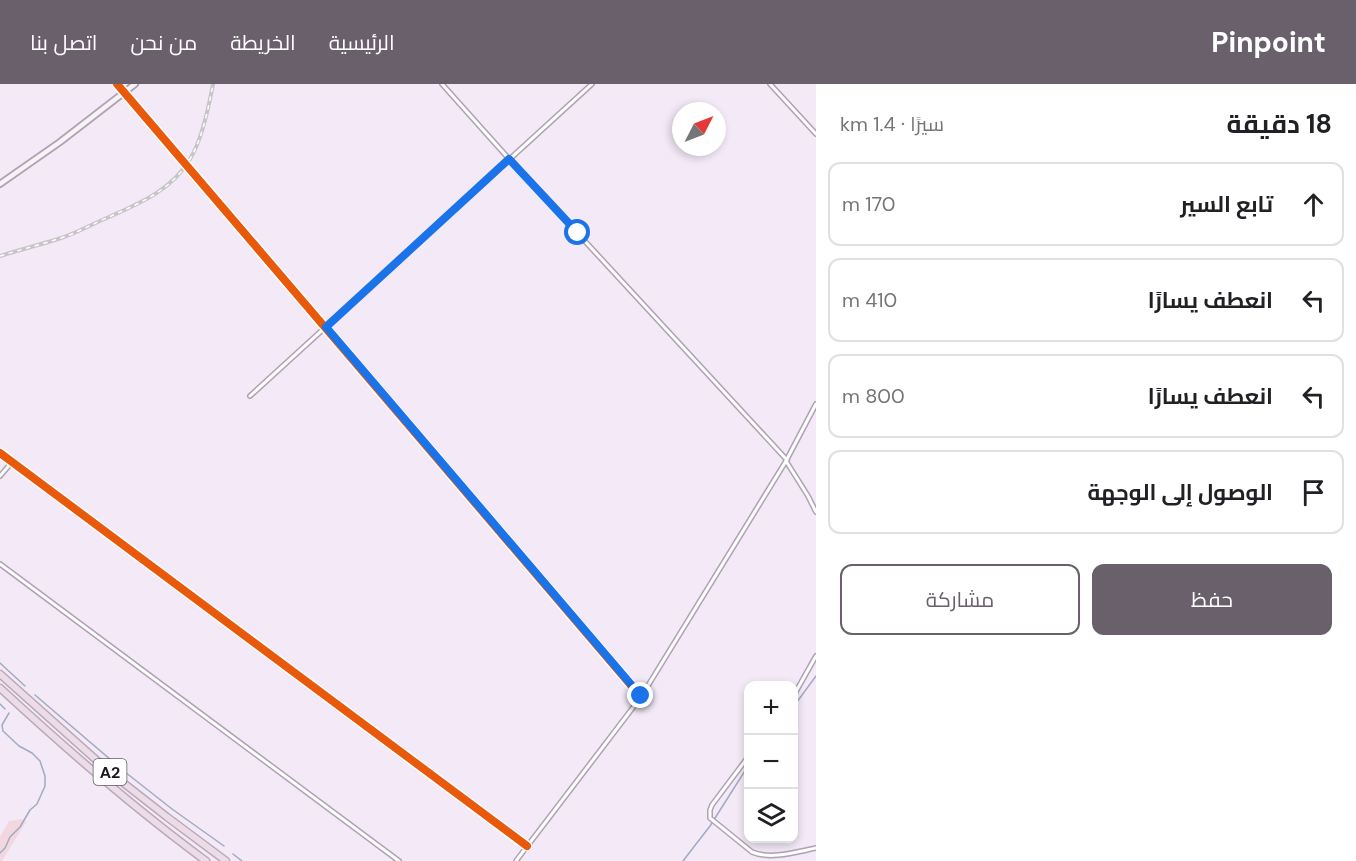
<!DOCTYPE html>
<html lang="ar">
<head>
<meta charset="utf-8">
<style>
  :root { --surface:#fff; --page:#f6f6f6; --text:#202124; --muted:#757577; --line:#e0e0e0; --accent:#69606c }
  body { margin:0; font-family:"DM Sans",Cairo,sans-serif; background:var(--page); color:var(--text); direction:rtl }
  .controls { position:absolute; right:18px; bottom:18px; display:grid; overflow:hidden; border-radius:12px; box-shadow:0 3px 9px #0003 }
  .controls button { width:54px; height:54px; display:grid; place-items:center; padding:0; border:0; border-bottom:2px solid var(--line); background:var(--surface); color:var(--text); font:30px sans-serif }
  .compass { position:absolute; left:672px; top:18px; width:54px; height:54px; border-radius:50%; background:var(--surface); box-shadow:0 3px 9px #0003; rotate:48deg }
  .stop { position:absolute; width:18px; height:18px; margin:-14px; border:4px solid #1a73e8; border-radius:50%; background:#fff }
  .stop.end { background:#1a73e8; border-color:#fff; box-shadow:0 2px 6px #0008 }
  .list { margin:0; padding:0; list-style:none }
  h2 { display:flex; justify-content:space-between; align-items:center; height:78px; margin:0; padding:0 24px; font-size:26px }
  h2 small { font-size:20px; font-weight:400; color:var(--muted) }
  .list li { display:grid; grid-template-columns:39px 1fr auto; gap:18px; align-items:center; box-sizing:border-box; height:84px; margin:0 12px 12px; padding:0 12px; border:2px solid var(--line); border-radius:12px }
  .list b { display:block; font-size:22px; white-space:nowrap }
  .list em { font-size:20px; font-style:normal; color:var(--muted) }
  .actions { display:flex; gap:12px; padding:18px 24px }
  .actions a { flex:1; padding:14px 0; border:2px solid var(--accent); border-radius:12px; text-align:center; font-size:21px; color:var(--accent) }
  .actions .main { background:var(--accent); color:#fff }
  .icon { flex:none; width:33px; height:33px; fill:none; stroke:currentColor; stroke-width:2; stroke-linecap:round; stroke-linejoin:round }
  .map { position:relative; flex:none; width:816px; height:777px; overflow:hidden; direction:ltr }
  header { display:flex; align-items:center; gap:36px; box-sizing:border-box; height:84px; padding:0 30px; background:var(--accent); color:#fff }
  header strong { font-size:28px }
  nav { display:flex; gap:33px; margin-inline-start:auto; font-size:21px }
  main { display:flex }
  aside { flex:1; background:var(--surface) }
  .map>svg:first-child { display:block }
  .green { fill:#f2d7df }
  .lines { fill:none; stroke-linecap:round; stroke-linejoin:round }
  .stream { stroke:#a2aac2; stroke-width:1.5 }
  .street-casing { stroke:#ada4b0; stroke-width:6 }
  .secondary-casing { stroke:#ada4b0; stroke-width:8 }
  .highway-casing { stroke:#bba8b7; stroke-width:9 }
  .street { stroke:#fdfcfe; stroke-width:3 }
  .secondary { stroke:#f7f2f7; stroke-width:4.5 }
  .highway { stroke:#ebdce7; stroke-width:6 }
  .rail-casing { stroke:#c8c5c9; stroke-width:4 }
  .rail { stroke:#fff; stroke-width:1.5; stroke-dasharray:4.5; stroke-linecap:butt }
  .cycleway-casing { stroke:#fff; stroke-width:11 }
  .cycleway { stroke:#e8590c; stroke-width:8 }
  .route { stroke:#1a73e8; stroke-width:8 }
  .labels { text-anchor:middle; stroke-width:6; stroke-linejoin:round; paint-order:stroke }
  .shield { fill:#fff; stroke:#625c64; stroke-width:1.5 }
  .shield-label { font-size:16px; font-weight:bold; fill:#1f1621 }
</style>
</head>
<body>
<header>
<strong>Pinpoint</strong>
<nav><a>الرئيسية</a><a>الخريطة</a><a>من نحن</a><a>اتصل بنا</a></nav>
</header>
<main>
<aside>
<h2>18 دقيقة<small>سيرًا · 1.4 km</small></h2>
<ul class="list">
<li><svg class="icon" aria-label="ahead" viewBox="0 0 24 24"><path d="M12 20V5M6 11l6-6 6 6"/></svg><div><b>تابع السير</b></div><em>170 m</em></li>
<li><svg class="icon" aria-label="left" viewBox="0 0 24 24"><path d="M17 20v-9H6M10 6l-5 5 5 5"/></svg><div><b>انعطف يسارًا</b></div><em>410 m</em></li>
<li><svg class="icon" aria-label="left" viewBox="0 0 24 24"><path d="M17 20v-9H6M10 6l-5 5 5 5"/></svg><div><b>انعطف يسارًا</b></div><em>800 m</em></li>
<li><svg class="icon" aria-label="arrive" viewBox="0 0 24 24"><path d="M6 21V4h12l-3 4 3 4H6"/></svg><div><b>الوصول إلى الوجهة</b></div></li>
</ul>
<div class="actions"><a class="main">حفظ</a><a>مشاركة</a></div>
</aside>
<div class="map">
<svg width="816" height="777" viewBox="0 0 816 777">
  <rect width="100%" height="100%" fill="#f3e9f7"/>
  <!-- green -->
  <path class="green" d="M 21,735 L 26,738 L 2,777 L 0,777 L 0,753 L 9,737 Z"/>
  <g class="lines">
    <!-- stream -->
    <g class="stream">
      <path d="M 0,579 L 25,602"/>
      <path d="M 35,611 L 125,688 L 172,725 L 224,762"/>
      <path d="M 0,620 L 5,625"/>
      <path d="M 794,622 L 816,592"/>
      <path d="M 0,769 L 5,764 L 10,753 L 20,743 L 30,726 L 37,720 L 45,702 L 45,692 L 40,677 L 32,669 L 19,662 L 3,647 L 2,641 L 9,629"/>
      <path d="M 233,770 L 242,777"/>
      <path d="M 683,777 L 710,742 L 748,682"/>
    </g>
    <!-- street casing -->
    <g class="street-casing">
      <g id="street">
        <path d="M 117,0 L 641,613"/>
        <path d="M 442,0 L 509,75 L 787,376"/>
        <path d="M 770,0 L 816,50"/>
        <path d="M 250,312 L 592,0"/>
        <path d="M 0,369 L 527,762"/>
        <path d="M 786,377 L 808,412 L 816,428"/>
        <path d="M 0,392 L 12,378"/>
        <path d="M 0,480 L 399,777"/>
        <path d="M 794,611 L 816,572"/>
        <path d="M 748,673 L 712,721 L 710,726 L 710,734 L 752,768 C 771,776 796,768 816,764"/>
        <path d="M 516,777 L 641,613 L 786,377 L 816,320"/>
      </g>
    </g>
    <!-- secondary casing -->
    <g class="secondary-casing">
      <path id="secondary" d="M 0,100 L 60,58 L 135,0"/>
    </g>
    <!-- highway casing -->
    <g class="highway-casing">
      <g id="highway">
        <path d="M 0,590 L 112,690 L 167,733 L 226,777"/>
        <path d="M 0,604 C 66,665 134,724 206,777"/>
      </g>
    </g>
    <!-- street -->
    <use href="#street" class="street"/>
    <!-- secondary -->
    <use href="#secondary" class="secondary"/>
    <!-- highway -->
    <use href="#highway" class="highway"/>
    <!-- rail casing -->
    <g class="rail-casing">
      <path id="rail" d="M 0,172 C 19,166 39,161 58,155 C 75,150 92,140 109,133 C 140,119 172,106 190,75 C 202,56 209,22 213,0"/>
    </g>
    <!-- rail -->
    <use href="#rail" class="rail"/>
    <!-- cycleway casing -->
    <g class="cycleway-casing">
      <g id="cycleway">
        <path d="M 117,0 L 641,613"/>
        <path d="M 0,369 L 527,762"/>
      </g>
    </g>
    <!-- cycleway -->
    <use href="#cycleway" class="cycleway"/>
  </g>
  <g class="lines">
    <!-- route -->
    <path class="route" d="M 578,149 L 509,75 L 326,243 L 641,612"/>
  </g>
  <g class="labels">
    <!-- shield labels -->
    <rect class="shield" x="93.5" y="675" width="33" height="26" rx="4.5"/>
    <g class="shield-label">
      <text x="110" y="694">A2</text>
    </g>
  </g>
</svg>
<div class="controls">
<button>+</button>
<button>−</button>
<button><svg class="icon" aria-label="layers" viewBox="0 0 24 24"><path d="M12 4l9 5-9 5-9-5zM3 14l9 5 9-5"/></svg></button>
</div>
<svg class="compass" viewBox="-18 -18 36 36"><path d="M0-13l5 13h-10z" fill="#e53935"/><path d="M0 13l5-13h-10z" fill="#757577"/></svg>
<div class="stop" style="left:578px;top:149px"></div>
<div class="stop end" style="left:641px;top:612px"></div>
</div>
</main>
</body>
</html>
